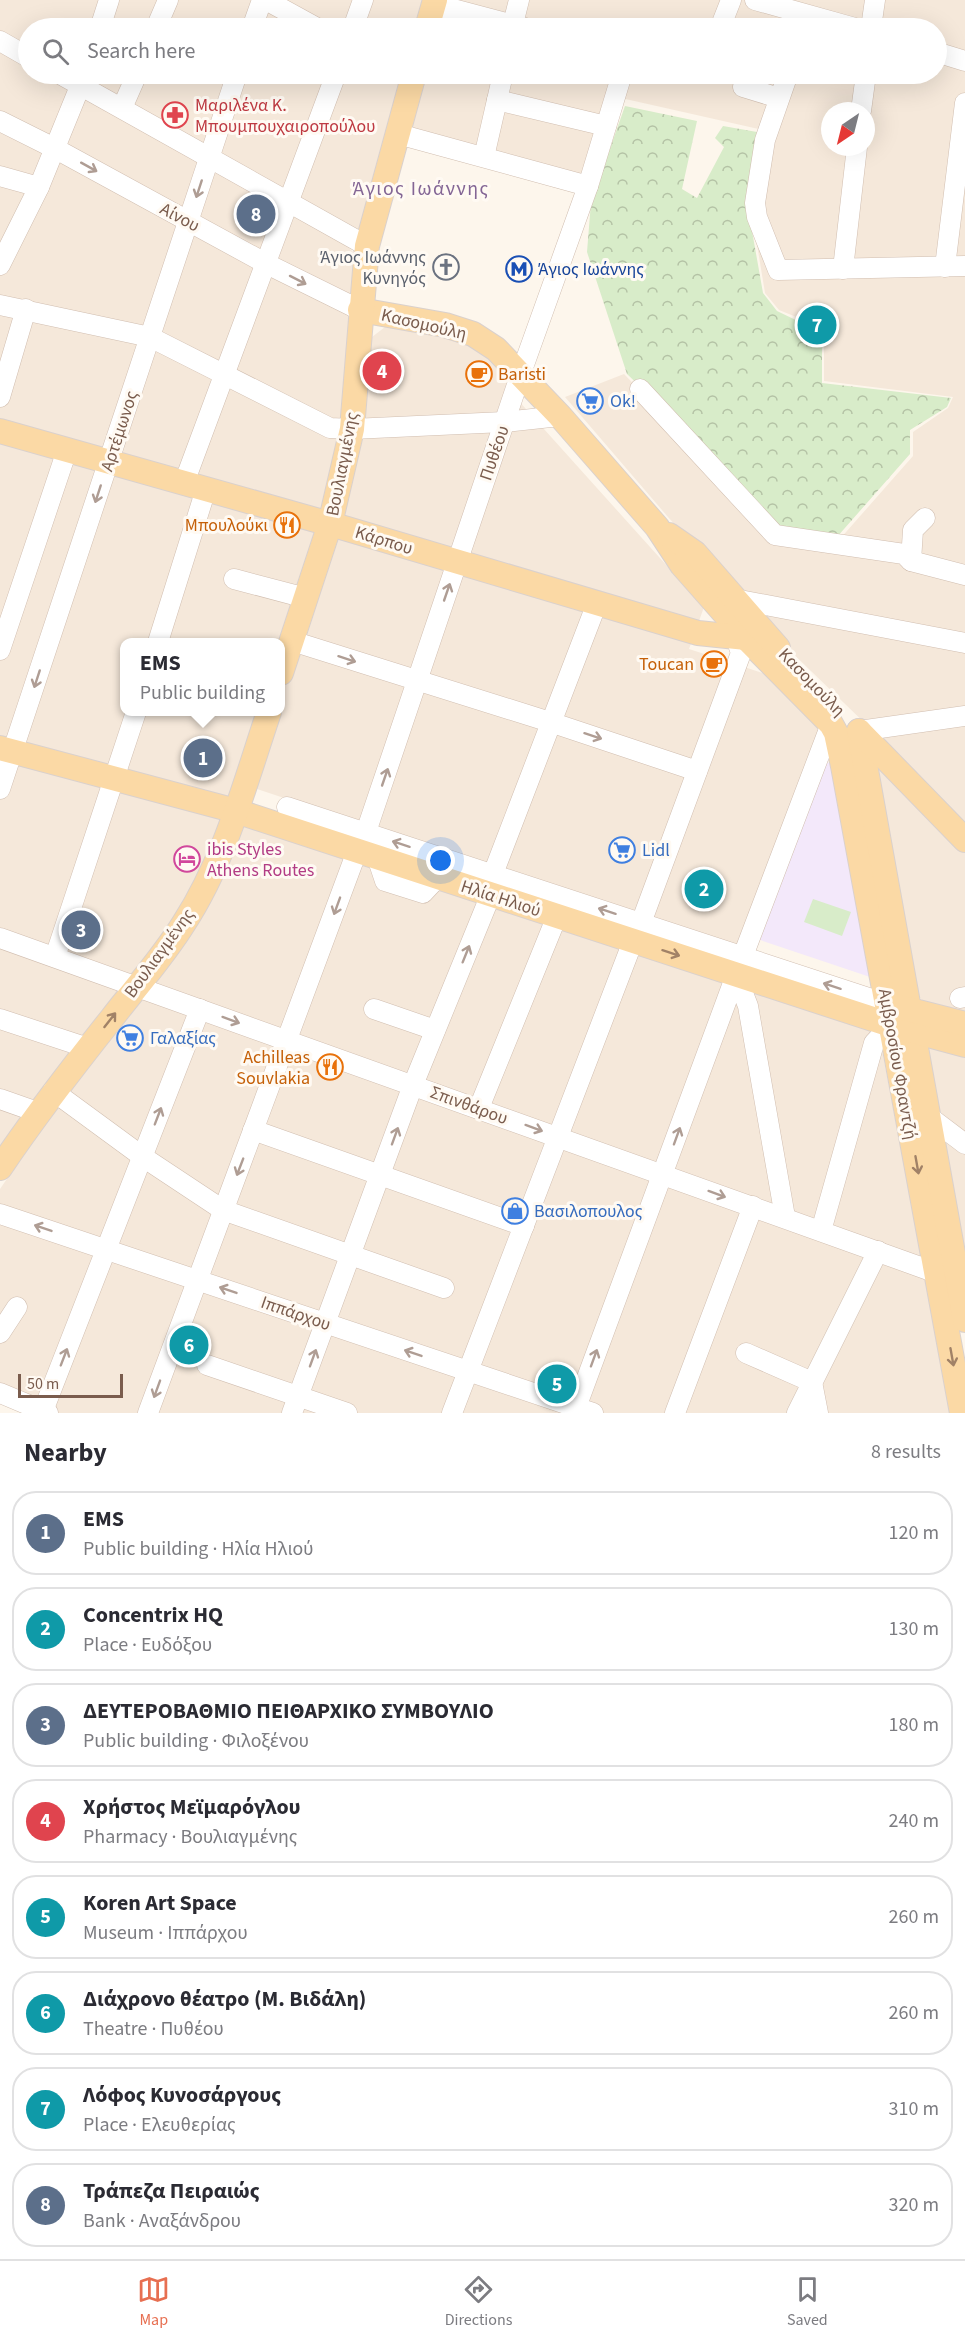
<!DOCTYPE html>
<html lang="en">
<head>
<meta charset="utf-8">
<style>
  :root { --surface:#fff; --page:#f2f2f3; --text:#2b2b33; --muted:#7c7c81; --line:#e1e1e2; --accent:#e76f51 }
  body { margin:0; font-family:"Source Sans 3",sans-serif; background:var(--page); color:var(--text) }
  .compass { position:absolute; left:821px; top:102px; width:54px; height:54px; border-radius:50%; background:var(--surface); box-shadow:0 6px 24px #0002; rotate:215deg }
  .scale { position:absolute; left:18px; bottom:15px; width:105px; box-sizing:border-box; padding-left:6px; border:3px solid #7a5c4d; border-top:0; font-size:16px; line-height:21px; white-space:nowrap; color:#7a5c4d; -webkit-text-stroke:4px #fffaf3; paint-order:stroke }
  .you { position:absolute; left:441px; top:861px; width:21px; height:21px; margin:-15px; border:4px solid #fff; border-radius:50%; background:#1a73e8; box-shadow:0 0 0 9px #1a73e833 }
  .badge { display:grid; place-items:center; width:39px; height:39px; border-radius:50%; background:var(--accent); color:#fff; font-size:20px; font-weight:700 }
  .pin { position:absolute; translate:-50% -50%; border:3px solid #fff; box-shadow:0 2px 6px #0006 }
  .popup { position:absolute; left:120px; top:638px; width:165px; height:78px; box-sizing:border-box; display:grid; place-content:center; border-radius:12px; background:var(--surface); filter:drop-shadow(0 2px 4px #0005); font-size:20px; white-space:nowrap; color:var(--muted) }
  .popup b { font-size:22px; color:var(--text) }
  .popup::after { content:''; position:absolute; left:50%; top:100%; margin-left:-12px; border:12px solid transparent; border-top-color:var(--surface) }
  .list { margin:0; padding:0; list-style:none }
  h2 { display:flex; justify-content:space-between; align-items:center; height:78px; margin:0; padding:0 24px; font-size:26px }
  h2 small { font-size:20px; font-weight:400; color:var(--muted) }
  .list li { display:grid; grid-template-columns:39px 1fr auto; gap:18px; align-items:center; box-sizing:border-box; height:84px; margin:0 12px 12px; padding:0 12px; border:2px solid var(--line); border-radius:24px }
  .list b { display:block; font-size:22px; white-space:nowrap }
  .list p { margin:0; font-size:20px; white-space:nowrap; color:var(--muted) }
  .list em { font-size:20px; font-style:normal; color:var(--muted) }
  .icon { flex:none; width:33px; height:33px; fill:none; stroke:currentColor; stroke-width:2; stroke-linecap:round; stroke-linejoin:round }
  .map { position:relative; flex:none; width:965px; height:1413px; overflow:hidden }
  .search { position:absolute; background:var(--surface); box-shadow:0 6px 24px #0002; left:18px; right:18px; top:18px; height:66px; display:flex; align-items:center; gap:15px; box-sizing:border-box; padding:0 21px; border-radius:33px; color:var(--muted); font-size:22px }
  .sheet { height:846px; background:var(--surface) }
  nav { display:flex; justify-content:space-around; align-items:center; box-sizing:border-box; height:84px; border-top:2px solid var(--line); background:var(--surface); font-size:16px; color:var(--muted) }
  nav a { display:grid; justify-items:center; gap:3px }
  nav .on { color:var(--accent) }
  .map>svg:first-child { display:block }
  .residential { fill:#f5e8da; fill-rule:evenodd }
  .education { fill:#f3e8fa }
  .forest { fill:url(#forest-crowns) }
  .pitch { fill:#d8ecc9 }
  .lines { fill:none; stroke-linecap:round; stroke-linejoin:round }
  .minor-casing { stroke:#d1beb0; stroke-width:21 }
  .major-casing { stroke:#dad1cd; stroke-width:26 }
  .minor { stroke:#fff; stroke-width:20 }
  .major { stroke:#fbd9a5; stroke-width:24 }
  .oneway { stroke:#af9d94 }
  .oneway2 { stroke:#a18267 }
  .labels { text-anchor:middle; stroke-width:6; stroke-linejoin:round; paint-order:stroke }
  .health-label { font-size:18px; fill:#be3a42; stroke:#fffaf3; text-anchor:start }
  .street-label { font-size:18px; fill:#7a5c4d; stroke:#fffaf3 }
  .worship-label { font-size:18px; fill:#5b616d; stroke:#fffaf3; text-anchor:end }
  .transit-label { font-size:18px; fill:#164399; stroke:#fffaf3; text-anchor:start }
  .food-label { font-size:18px; fill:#c56008; stroke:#fffaf3; text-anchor:end }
  .shop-label { font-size:18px; fill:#366cbe; stroke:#fffaf3; text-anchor:start }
  .hotel-label { font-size:18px; fill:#b23c85; stroke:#fffaf3; text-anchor:start }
  .neighbourhood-label { font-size:20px; letter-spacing:1.5px; fill:#846695; stroke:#fffaf3 }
</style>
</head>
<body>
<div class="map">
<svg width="965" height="1413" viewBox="0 0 965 1413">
  <defs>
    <pattern id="forest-crowns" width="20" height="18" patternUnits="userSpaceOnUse" patternTransform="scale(1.5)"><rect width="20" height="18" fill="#d8ecc9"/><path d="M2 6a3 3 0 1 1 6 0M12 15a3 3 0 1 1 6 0" fill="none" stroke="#b4c2a5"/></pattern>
  </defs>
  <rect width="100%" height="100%" fill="#fdf6ec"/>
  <!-- residential -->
  <g class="residential">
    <path d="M 0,0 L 426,0 L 418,28 L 28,28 L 28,47 L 0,32 Z"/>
    <path d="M 441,0 L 965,0 L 965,1018 L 932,1010 L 913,991 L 879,814 L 875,733 L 779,640 L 668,517 L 565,397 L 624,374 L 776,532 L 839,540 L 913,456 L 913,432 L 948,408 L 953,397 L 824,381 L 824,328 L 779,310 L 765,293 L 749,196 L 763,130 L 621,98 L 589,194 L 403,139 L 421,74 L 936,74 L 936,28 L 433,28 ZM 830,111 L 866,111 L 866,147 L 830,147 Z"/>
    <path d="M 0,52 L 28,68 L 28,74 L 39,74 L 344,243 L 356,255 L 347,431 L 325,514 L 0,423 Z"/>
    <path d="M 76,74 L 406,74 L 362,231 Z"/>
    <path d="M 385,327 L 468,341 L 514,375 L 507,388 L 704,607 L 689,649 L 772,676 L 823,727 L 740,950 L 251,787 L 276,712 L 281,712 L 281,695 L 334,532 L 360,436 L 372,337 Z"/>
    <path d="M 0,427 L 322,526 L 281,642 L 125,642 L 125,712 L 264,712 L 233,805 L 0,739 Z"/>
    <path d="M 0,751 L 225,817 L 182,919 L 0,1164 Z"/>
    <path d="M 240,822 L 878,1029 L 951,1413 L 26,1413 L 0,1403 L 0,1189 L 65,1094 L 153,988 L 185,940 Z"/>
    <path d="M 925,1046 L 965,1051 L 965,1317 Z"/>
  </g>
  <!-- education -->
  <path class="education" d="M 832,762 L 838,773 L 870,977 L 757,939 L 819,765 Z"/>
  <!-- forest -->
  <path class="forest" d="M 625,106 L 697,121 L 682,189 L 697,198 L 724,147 L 715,138 L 723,126 L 757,132 L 746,197 L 763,293 L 777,311 L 802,323 L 822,328 L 822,383 L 951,398 L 947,407 L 910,430 L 910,454 L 837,537 L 777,529 L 673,418 L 627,374 L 587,252 L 591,202 Z"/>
  <!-- pitch -->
  <path class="pitch" d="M 813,899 L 851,912 L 842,936 L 804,922 Z"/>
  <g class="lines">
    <!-- minor casing -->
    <g class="minor-casing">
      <g id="minor">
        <path d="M 266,0 L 317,28"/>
        <path d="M 755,0 L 855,28"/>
        <path d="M 434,4 L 525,28"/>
        <path d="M 431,13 L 462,28"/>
        <path d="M 100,28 L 109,0"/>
        <path d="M 156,28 L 168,0"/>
        <path d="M 252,28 L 262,0"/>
        <path d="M 353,28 L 363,0"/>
        <path d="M 512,28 L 519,0"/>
        <path d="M 720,28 L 731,0"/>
        <path d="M 871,28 L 875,0"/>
        <path d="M 0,41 L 28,57"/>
        <path d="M 936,52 L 965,61"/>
        <path d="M 60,74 L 367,246"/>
        <path d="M 788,74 L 765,140 L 755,203 L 757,217 L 778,270 L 965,266"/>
        <path d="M 743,87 L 779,98"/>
        <path d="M 497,100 L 606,126"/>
        <path d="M 122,108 L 137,74"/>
        <path d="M 861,111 L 866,74"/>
        <path d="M 0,121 L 56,149 L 265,263 L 360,310"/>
        <path d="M 398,134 L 588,186"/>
        <path d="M 484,157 L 503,74"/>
        <path d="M 0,176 L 39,187"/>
        <path d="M 0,265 L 39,187 L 85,74"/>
        <path d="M 945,267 L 965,103"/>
        <path d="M 843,269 L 857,147"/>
        <path d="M 0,305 L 150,337 L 330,428 L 352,429 L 504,422 L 560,416"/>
        <path d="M 640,389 L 775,535 L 904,554 L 911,561 L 965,575"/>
        <path d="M 0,397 L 26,309"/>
        <path d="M 184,483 L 336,74"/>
        <path d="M 911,561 L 913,530 L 925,518"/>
        <path d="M 234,579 L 306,598"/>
        <path d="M 729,598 L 965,643"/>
        <path d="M 292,641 L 550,722 L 697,771"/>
        <path d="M 158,642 L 206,489"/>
        <path d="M 0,650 L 67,450"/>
        <path d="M 859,731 L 965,716"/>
        <path d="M 0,789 L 237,74"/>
        <path d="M 287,807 L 887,1004"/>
        <path d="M 366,832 L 521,373 L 588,186 L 622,74"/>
        <path d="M 377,857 L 385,881 L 423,893 L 438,877"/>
        <path d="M 493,874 L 597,603"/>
        <path d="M 641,923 L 741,653 L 736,638"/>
        <path d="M 0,938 L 937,1273"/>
        <path d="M 743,956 L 831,724"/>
        <path d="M 55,957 L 136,712"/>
        <path d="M 736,975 L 748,1006 L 785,1217"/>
        <path d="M 960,998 L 965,997"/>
        <path d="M 374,1009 L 435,1030"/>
        <path d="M 0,1019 L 88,1048"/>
        <path d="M 53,1091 L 143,1157 L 223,1210 L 444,1288"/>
        <path d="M 0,1099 L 37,1112"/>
        <path d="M 479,1108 L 557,916"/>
        <path d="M 928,1116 L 965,1144"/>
        <path d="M 253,1130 L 524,1226"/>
        <path d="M 0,1214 L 593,1413"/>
        <path d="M 821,1231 L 874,1043 L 891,1025"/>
        <path d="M 0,1333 L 17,1307"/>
        <path d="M 746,1353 L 812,1382 L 818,1413"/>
        <path d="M 207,1365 L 347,1413"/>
        <path d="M 0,1393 L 48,1413"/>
        <path d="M 43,1411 L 200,1009"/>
        <path d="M 148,1413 L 357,851"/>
        <path d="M 292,1413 L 413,1085 L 491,894"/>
        <path d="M 452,1413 L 633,941"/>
        <path d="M 574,1413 L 736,975"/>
        <path d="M 675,1413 L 753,1206"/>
        <path d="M 797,1413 L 878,1251"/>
      </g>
    </g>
    <!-- major casing -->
    <g class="major-casing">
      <g id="major">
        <path d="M 427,28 L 435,0"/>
        <path d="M 360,310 L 445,325 L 473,334 L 496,349 L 560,416 L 657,527 L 682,565 L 748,640 L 831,724 L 836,733 L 843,766 L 962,1413"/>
        <path d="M 0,431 L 344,528 L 698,633 L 756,639"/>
        <path d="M 669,535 L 695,553 L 778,648"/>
        <path d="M 281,673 L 330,524 L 352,429 L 367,246 L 414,74"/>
        <path d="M 859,731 L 965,1320"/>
        <path d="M 859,731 L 965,840"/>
        <path d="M 0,748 L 236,811 L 891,1025 L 965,1045"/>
        <path d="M 895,1006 L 965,1024"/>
        <path d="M 0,1168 C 35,1116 73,1067 112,1018 C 136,987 163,957 184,923 C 225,860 245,783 269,712"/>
      </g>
    </g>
    <!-- minor -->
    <use href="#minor" class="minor"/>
    <!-- major -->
    <use href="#major" class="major"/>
  </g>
  <!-- one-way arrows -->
  <defs><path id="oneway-shaft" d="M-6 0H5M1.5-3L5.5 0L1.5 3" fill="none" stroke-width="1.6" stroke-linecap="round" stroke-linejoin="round" transform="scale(1.5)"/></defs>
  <g class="oneway">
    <use href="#oneway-shaft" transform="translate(89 167) rotate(29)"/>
    <use href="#oneway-shaft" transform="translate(199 189) rotate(108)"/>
    <use href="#oneway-shaft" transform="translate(298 280) rotate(27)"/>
    <use href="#oneway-shaft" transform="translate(98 494) rotate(108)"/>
    <use href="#oneway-shaft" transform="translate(447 592) rotate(-71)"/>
    <use href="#oneway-shaft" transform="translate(347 659) rotate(18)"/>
    <use href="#oneway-shaft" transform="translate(37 679) rotate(108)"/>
    <use href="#oneway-shaft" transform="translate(593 736) rotate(18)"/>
    <use href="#oneway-shaft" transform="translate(385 777) rotate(-71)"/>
    <use href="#oneway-shaft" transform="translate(401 844) rotate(-162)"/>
    <use href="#oneway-shaft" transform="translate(337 906) rotate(110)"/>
    <use href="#oneway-shaft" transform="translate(607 911) rotate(-162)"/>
    <use href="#oneway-shaft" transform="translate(466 954) rotate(-68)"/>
    <use href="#oneway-shaft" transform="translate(832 986) rotate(-162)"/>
    <use href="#oneway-shaft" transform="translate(231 1020) rotate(20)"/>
    <use href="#oneway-shaft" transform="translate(158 1116) rotate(-69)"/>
    <use href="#oneway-shaft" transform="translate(534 1128) rotate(20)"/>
    <use href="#oneway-shaft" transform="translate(395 1136) rotate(-70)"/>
    <use href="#oneway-shaft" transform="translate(677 1136) rotate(-70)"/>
    <use href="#oneway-shaft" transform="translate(240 1167) rotate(111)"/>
    <use href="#oneway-shaft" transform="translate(717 1194) rotate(20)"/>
    <use href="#oneway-shaft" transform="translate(43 1228) rotate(-161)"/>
    <use href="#oneway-shaft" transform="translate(228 1290) rotate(-161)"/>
    <use href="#oneway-shaft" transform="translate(413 1353) rotate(-161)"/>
    <use href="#oneway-shaft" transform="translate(64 1357) rotate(-69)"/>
    <use href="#oneway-shaft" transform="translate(313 1358) rotate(-70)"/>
    <use href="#oneway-shaft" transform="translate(594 1358) rotate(-70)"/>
    <use href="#oneway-shaft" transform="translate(157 1389) rotate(110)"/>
  </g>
  <g class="oneway2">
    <use href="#oneway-shaft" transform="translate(671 953) rotate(18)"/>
    <use href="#oneway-shaft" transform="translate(110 1020) rotate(-52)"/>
    <use href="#oneway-shaft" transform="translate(917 1165) rotate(80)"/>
    <use href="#oneway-shaft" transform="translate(952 1357) rotate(80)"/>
  </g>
  <!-- icons -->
  <defs>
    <g id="pharmacy-ring" transform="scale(1.35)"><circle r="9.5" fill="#fffaf3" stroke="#e0444e" stroke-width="1.5"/><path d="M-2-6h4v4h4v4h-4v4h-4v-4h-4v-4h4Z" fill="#e0444e"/></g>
    <g id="church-ring" transform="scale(1.35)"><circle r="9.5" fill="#fffaf3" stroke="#6b7280" stroke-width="1.5"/><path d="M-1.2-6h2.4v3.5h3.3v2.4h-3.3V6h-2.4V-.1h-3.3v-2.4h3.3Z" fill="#6b7280"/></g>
    <g id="metro-ring" transform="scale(1.35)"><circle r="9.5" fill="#fffaf3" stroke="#1a4fb4" stroke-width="1.5"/><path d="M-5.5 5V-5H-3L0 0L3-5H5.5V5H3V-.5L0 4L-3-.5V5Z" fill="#1a4fb4"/></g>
    <g id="cafe-ring" transform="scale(1.35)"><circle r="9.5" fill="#fffaf3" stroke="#e8710a" stroke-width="1.5"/><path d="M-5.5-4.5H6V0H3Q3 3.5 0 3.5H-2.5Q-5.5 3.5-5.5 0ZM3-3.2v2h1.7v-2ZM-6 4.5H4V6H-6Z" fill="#e8710a"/></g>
    <g id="supermarket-ring" transform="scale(1.35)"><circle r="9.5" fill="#fffaf3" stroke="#3f7fe0" stroke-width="1.5"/><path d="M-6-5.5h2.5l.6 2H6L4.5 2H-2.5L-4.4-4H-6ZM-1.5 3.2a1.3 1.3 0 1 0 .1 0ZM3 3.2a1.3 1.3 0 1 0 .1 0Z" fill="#3f7fe0"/></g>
    <g id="restaurant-ring" transform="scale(1.35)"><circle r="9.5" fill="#fffaf3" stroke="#e8710a" stroke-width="1.5"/><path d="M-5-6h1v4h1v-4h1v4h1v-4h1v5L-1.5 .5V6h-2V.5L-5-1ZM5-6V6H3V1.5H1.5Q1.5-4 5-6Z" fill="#e8710a"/></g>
    <g id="hotel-ring" transform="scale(1.35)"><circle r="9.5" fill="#fffaf3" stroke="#d1479c" stroke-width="1.5"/><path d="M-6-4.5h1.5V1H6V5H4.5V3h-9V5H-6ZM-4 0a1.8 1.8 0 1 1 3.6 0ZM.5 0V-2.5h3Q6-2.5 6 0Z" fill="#d1479c"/></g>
    <g id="shop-ring" transform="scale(1.35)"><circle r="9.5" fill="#fffaf3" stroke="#3f7fe0" stroke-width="1.5"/><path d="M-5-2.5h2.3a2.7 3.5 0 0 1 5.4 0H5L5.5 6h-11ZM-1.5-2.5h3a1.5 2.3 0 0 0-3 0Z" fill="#3f7fe0"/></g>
  </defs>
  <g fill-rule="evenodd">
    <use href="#pharmacy-ring" x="175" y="115"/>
    <use href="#church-ring" x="446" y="267"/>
    <use href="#metro-ring" x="519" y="269"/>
    <use href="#cafe-ring" x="479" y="374"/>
    <use href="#supermarket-ring" x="590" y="401"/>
    <use href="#restaurant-ring" x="287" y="525"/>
    <use href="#cafe-ring" x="714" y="664"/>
    <use href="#supermarket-ring" x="622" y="850"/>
    <use href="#hotel-ring" x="187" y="859"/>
    <use href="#supermarket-ring" x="130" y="1038"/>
    <use href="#restaurant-ring" x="330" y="1067"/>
    <use href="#shop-ring" x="515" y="1211"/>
  </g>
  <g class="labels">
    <!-- health labels -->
    <g class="health-label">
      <text x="195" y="111">Μαριλένα Κ.<tspan x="195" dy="21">Μπουμπουχαιροπούλου</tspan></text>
    </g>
    <!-- street labels -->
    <g class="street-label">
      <text transform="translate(180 217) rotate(28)" y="6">Αίνου</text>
      <text transform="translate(424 324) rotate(13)" y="6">Κασομούλη</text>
      <text transform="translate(119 431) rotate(-72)" y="6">Αρτέμωνος</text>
      <text transform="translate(494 453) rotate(-71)" y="6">Πυθέου</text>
      <text transform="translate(342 464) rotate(-79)" y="6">Βουλιαγμένης</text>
      <text transform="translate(384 540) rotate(17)" y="6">Κάρπου</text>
      <text transform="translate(812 682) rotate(46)" y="6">Κασομούλη</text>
      <text transform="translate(501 898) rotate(18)" y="6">Ηλία Ηλιού</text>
      <text transform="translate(159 953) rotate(-54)" y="6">Βουλιαγμένης</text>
      <text transform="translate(898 1064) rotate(80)" y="6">Αμβροσίου Φραντζή</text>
      <text transform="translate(469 1105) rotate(20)" y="6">Σπινθάρου</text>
      <text transform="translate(296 1313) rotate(19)" y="6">Ιππάρχου</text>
    </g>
    <!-- worship labels -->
    <g class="worship-label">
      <text x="426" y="263">Άγιος Ιωάννης<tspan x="426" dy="21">Κυνηγός</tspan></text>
    </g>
    <!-- transit labels -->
    <g class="transit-label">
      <text x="538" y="275">Άγιος Ιωάννης</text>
    </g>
    <!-- food labels -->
    <g class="food-label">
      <text x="498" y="380" text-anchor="start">Baristi</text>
      <text x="268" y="531">Μπουλούκι</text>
      <text x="694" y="670">Toucan</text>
      <text x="310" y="1063">Achilleas<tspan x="310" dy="21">Souvlakia</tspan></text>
    </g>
    <!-- shop labels -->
    <g class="shop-label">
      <text x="610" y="407">Ok!</text>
      <text x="642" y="856">Lidl</text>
      <text x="150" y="1044">Γαλαξίας</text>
      <text x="534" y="1217">Βασιλοπουλος</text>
    </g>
    <!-- hotel labels -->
    <g class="hotel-label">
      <text x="207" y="855">ibis Styles<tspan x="207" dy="21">Athens Routes</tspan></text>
    </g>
    <!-- neighbourhood labels -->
    <g class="neighbourhood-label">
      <text x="421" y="195">Άγιος Ιωάννης</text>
    </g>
  </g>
</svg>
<svg class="compass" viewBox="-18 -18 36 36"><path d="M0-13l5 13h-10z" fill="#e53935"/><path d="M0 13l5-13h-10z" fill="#7c7c81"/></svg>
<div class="scale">50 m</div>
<div class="you"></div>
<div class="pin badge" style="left:203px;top:758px;background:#5c6f8a">1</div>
<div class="popup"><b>EMS</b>Public building</div>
<div class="pin badge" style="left:704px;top:889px;background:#0f9aa8">2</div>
<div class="pin badge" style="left:81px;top:930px;background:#5c6f8a">3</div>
<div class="pin badge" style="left:382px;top:371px;background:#e0444e">4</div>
<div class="pin badge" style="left:557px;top:1384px;background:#0f9aa8">5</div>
<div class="pin badge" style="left:189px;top:1345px;background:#0f9aa8">6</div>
<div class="pin badge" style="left:817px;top:325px;background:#0f9aa8">7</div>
<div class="pin badge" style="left:256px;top:214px;background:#5c6f8a">8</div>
<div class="search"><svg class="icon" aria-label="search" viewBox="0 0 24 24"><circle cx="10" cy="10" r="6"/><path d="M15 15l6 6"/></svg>Search here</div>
</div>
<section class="sheet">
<h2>Nearby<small>8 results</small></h2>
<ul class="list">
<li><span class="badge" style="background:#5c6f8a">1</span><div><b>EMS</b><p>Public building · Ηλία Ηλιού</p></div><em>120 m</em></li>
<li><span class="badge" style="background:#0f9aa8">2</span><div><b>Concentrix HQ</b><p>Place · Ευδόξου</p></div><em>130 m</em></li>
<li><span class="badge" style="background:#5c6f8a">3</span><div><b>ΔΕΥΤΕΡΟΒΑΘΜΙΟ ΠΕΙΘΑΡΧΙΚΟ ΣΥΜΒΟΥΛΙΟ</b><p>Public building · Φιλοξένου</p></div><em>180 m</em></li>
<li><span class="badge" style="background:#e0444e">4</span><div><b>Χρήστος Μεϊμαρόγλου</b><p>Pharmacy · Βουλιαγμένης</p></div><em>240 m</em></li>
<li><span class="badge" style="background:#0f9aa8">5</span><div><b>Koren Art Space</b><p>Museum · Ιππάρχου</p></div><em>260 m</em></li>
<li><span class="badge" style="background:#0f9aa8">6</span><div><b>Διάχρονο θέατρο (Μ. Βιδάλη)</b><p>Theatre · Πυθέου</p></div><em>260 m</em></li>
<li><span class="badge" style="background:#0f9aa8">7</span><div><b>Λόφος Κυνοσάργους</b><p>Place · Ελευθερίας</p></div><em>310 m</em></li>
<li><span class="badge" style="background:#5c6f8a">8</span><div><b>Τράπεζα Πειραιώς</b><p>Bank · Αναξάνδρου</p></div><em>320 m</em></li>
</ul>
</section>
<nav>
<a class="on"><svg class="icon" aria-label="map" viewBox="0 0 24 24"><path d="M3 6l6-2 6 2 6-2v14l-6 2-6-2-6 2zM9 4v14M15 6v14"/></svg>Map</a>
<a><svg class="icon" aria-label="directions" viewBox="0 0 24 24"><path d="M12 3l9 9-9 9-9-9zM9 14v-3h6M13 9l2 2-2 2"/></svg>Directions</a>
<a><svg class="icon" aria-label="saved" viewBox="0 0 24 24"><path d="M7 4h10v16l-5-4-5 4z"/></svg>Saved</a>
</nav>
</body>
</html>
